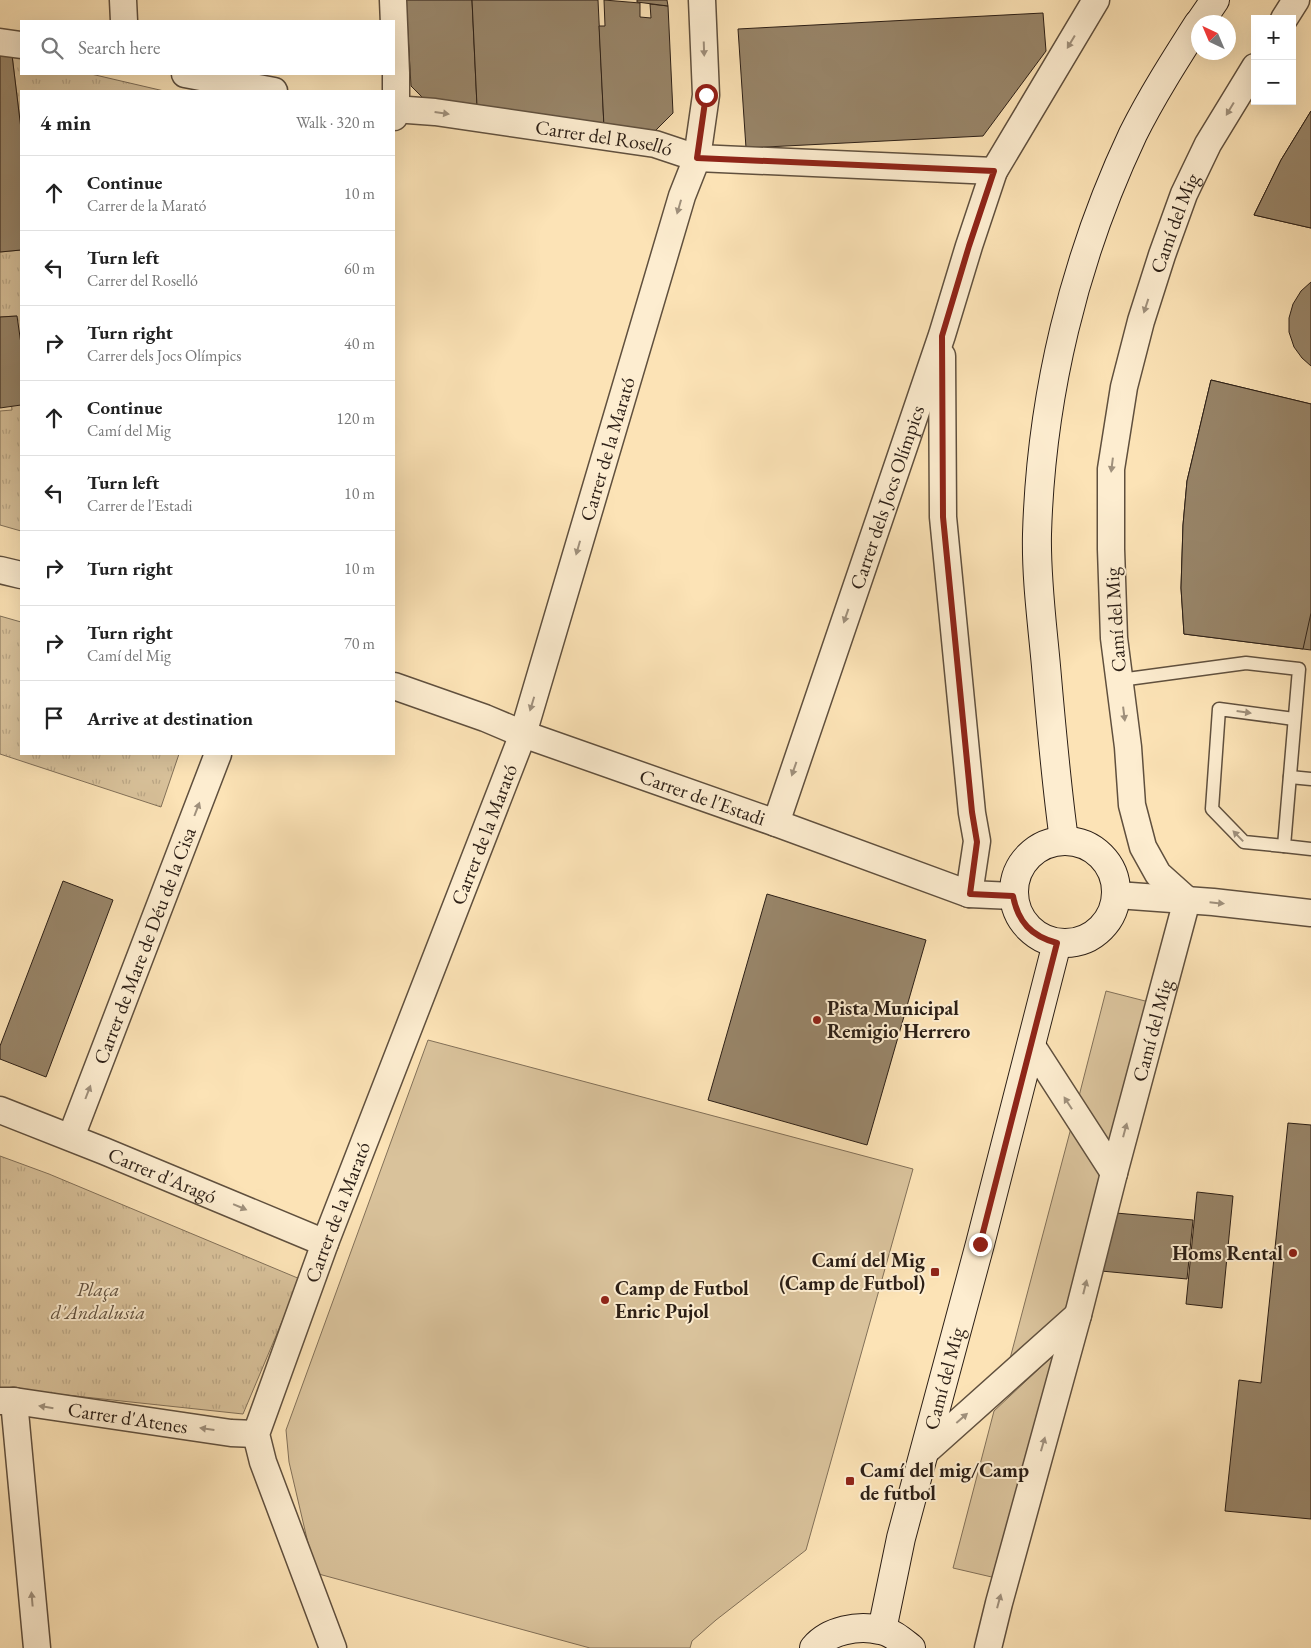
<!DOCTYPE html>
<html lang="en">
<head>
<meta charset="utf-8">
<style>
  :root { --surface:#fff; --page:#f2f2f2; --text:#222; --muted:#767676; --line:#e0e0e0 }
  body { margin:0; font-family:"EB Garamond",serif; background:var(--page); color:var(--text) }
  .controls { position:absolute; right:15px; top:15px; display:grid; overflow:hidden; border-radius:0px; box-shadow:0 5px 20px #0002 }
  .controls button { width:45px; height:45px; display:grid; place-items:center; padding:0; border:0; border-bottom:1px solid var(--line); background:var(--surface); color:var(--text); font:25px sans-serif }
  .compass { position:absolute; left:1191px; top:15px; width:45px; height:45px; border-radius:50%; background:var(--surface); box-shadow:0 5px 20px #0002; rotate:316deg }
  .stop { position:absolute; width:15px; height:15px; margin:-11px; border:4px solid #8f2418; border-radius:50%; background:#fff }
  .stop.end { background:#8f2418; border-color:#fff; box-shadow:0 1px 5px #0008 }
  .list { margin:0; padding:0; list-style:none }
  h2 { display:flex; justify-content:space-between; align-items:center; height:65px; margin:0; padding:0 20px; font-size:21px }
  h2 small { font-size:16px; font-weight:400; color:var(--muted) }
  .list li { display:grid; grid-template-columns:32px 1fr auto; gap:15px; align-items:center; box-sizing:border-box; height:75px; padding:0 20px; border-top:1px solid var(--line) }
  .list b { display:block; font-size:19px; white-space:nowrap }
  .list p { margin:0; font-size:16px; white-space:nowrap; color:var(--muted) }
  .list em { font-size:16px; font-style:normal; color:var(--muted) }
  .icon { flex:none; width:28px; height:28px; fill:none; stroke:currentColor; stroke-width:2; stroke-linecap:round; stroke-linejoin:round }
  .map { position:relative; flex:none; width:1311px; height:1648px; overflow:hidden }
  .search { position:absolute; background:var(--surface); box-shadow:0 5px 20px #0002; left:20px; top:20px; width:375px; height:55px; display:flex; align-items:center; gap:12px; box-sizing:border-box; padding:0 18px; border-radius:0px; color:var(--muted); font-size:19px }
  .panel { position:absolute; background:var(--surface); box-shadow:0 5px 20px #0002; left:20px; top:90px; width:375px; height:665px; border-radius:0px }
  .map>svg:first-child { display:block }
  .green { fill:#d9c29b; stroke:#827058 }
  .park { fill:url(#park-tufts); stroke:#827058 }
  .building { fill:#988569; stroke:#2c1f16 }
  .lines { fill:none; stroke-linecap:round; stroke-linejoin:round }
  .lane-casing { stroke:#60503e; stroke-width:15 }
  .street-casing { stroke:#60503e; stroke-width:29 }
  .secondary-casing { stroke:#2c1f16; stroke-width:30 }
  .lane { stroke:#fdedd0; stroke-width:12 }
  .street { stroke:#fdedd0; stroke-width:26 }
  .secondary { stroke:#fdedd0; stroke-width:28 }
  .oneway { fill:#9f907c }
  .route { stroke:#8f2418; stroke-width:6 }
  .poi-dot { fill:#8f2418; stroke:#fdedd0; stroke-width:2 }
  .labels { text-anchor:middle; stroke-width:4; stroke-linejoin:round; paint-order:stroke }
  .street-label { font-size:20px; fill:#2c1f16; stroke:#fdedd0 }
  .poi-label { font-size:20px; font-weight:bold; fill:#2c1f16; stroke:#fdedd0; text-anchor:start }
  .park-label { font-size:20px; font-style:italic; fill:#60503e; stroke:#fdedd0 }
</style>
</head>
<body>
<div class="map">
<svg width="1311" height="1648" viewBox="0 0 1311 1648">
  <defs>
    <pattern id="park-tufts" width="24" height="20" patternUnits="userSpaceOnUse" patternTransform="scale(1.25)"><rect width="24" height="20" fill="#d9c29b"/><path d="M3 7l-1-3M5 7V3M7 7l1-3M15 17l-1-3M17 17v-4M19 17l1-3" fill="none" stroke="#baa685"/></pattern>
  </defs>
  <rect width="100%" height="100%" fill="#fce3b6"/>
  <filter id="stains"><feTurbulence type="fractalNoise" baseFrequency=".004" numOctaves="4"/><feColorMatrix values="0 0 0 0 .2 0 0 0 0 .09 0 0 0 0 .02 0 0 0 .5 -.17"/></filter>
  <radialGradient id="worn" r=".72"><stop offset=".6" stop-color="#630" stop-opacity="0"/><stop offset="1" stop-color="#630" stop-opacity=".3"/></radialGradient>
  <!-- green -->
  <g class="green">
    <path d="M 1106,991 L 1149,1002 L 1110,1150 L 1078,1100 Z"/>
    <path d="M 428,1040 L 913,1169 L 806,1550 L 716,1620 L 692,1641 L 690,1648 L 590,1648 L 315,1573 L 289,1462 L 286,1430 Z"/>
    <path d="M 1071,1128 L 1102,1177 L 1068,1312 L 1007,1370 Z"/>
    <path d="M 1057,1352 L 996,1578 L 953,1568 L 994,1411 Z"/>
  </g>
  <!-- park -->
  <g class="park">
    <path d="M 12,55 L 21,57 L 21,74 L 91,74 L 164,91 L 21,91 L 21,129 Z"/>
    <path d="M 21,250 L 21,531 L 0,525 L 0,411 L 12,410 L 4,330 L 17,316 L 0,317 L 0,252 Z"/>
    <path d="M 0,616 L 21,622 L 21,754 L 179,754 L 161,807 L 0,754 Z"/>
    <path d="M 0,1156 L 49,1174 L 300,1279 L 243,1414 L 0,1388 Z"/>
  </g>
  <!-- building -->
  <g class="building">
    <path d="M 406,0 L 472,0 L 477,106 L 423,98 L 411,86 Z"/>
    <path d="M 472,0 L 598,0 L 604,127 L 477,106 Z"/>
    <path d="M 604,0 L 640,3 L 640,17 L 651,18 L 650,4 L 668,6 L 673,113 L 651,135 L 604,127 L 599,26 L 605,26 Z"/>
    <path d="M 637,0 L 667,0 L 668,6 L 637,2 Z"/>
    <path d="M 1043,13 L 1046,51 L 983,136 L 746,148 L 738,29 Z"/>
    <path d="M 12,55 L 21,129 L 21,250 L 0,252 L 0,56 Z"/>
    <path d="M 1311,111 L 1311,228 L 1254,215 L 1281,160 Z"/>
    <path d="M 1311,111 L 1311,228 L 1254,215 L 1281,160 Z"/>
    <path d="M 1311,282 L 1311,366 L 1302,358 L 1294,347 L 1289,332 L 1289,318 L 1293,304 L 1301,291 Z"/>
    <path d="M 17,316 L 21,344 L 21,405 L 0,408 L 0,317 Z"/>
    <path d="M 1211,380 L 1311,404 L 1311,650 L 1184,634 L 1181,588 L 1183,525 L 1187,481 Z"/>
    <path d="M 1211,380 L 1311,404 L 1311,613 L 1303,649 L 1184,634 L 1181,588 L 1183,525 L 1187,481 Z"/>
    <path d="M 63,881 L 113,900 L 46,1077 L 0,1059 L 0,1046 Z"/>
    <path d="M 767,894 L 926,940 L 867,1145 L 708,1100 Z"/>
    <path d="M 1288,1123 L 1311,1125 L 1311,1519 L 1225,1511 L 1239,1380 L 1261,1383 Z"/>
    <path d="M 1197,1192 L 1233,1196 L 1222,1308 L 1186,1304 Z"/>
    <path d="M 1116,1213 L 1193,1220 L 1187,1279 L 1101,1271 Z"/>
  </g>
  <g class="lines">
    <!-- lane casing -->
    <g class="lane-casing">
      <g id="lane">
        <path d="M 1120,680 L 1246,663 L 1299,669 L 1284,846 L 1311,849"/>
        <path d="M 1290,777 L 1311,779"/>
        <path d="M 1284,846 L 1244,842 L 1212,809 L 1219,709 L 1294,719"/>
      </g>
    </g>
    <!-- street casing -->
    <g class="street-casing">
      <g id="street">
        <path d="M 123,0 L 124,21"/>
        <path d="M 393,0 L 396,73 L 396,109 L 394,117"/>
        <path d="M 1284,19 L 1296,0"/>
        <path d="M 0,42 L 21,45"/>
        <path d="M 185,74 L 274,91"/>
        <path id="s1" d="M 394,109 L 435,112 L 655,144 L 697,158 L 994,171"/>
        <path d="M 942,356 L 943,517 L 972,813 L 977,841 L 969,894"/>
        <path d="M 0,570 L 21,575"/>
        <path id="s2" d="M 394,686 L 485,718 L 523,734 L 776,823 L 969,894 L 1013,896"/>
        <path id="s3" d="M 776,823 L 942,335 L 969,246 L 994,171 L 1096,0"/>
        <path d="M 1117,895 L 1213,902 L 1311,913"/>
        <path d="M 1032,1046 L 1114,1173"/>
        <path id="s4" d="M 0,1110 L 104,1151 L 325,1243"/>
        <path id="s5" d="M 71,1137 L 218,754"/>
        <path id="s6" d="M 0,1401 L 14,1401 L 231,1433 L 256,1434"/>
        <path d="M 14,1401 L 37,1648"/>
        <path d="M 926,1451 L 1078,1315"/>
        <path id="s7" d="M 333,1648 L 263,1462 L 256,1434 L 325,1243 L 523,734 L 682,196 L 697,158 L 706,95 L 702,0"/>
        <path id="s8" d="M 988,1648 L 999,1603 L 1078,1315 L 1114,1173 L 1187,900 L 1158,874 L 1143,847 L 1132,805 L 1128,747 L 1114,638 L 1111,549 L 1111,469 L 1124,387 L 1141,321 L 1162,255 L 1184,194 L 1208,144 L 1255,67"/>
      </g>
    </g>
    <!-- secondary casing -->
    <g class="secondary-casing">
      <g id="secondary">
        <path d="M 1200,22 L 1215,0"/>
        <path d="M 1064,840 C 1056,782 1051,724 1046,666 C 1042,622 1036,578 1037,534 C 1041,396 1074,259 1133,134 C 1152,96 1175,60 1198,24"/>
        <circle cx="1065" cy="892" r="51"/>
        <path id="s9" d="M 882,1630 L 901,1538 L 980,1244 L 1057,943"/>
        <path d="M 814,1648 C 829,1630 858,1625 880,1630 C 892,1632 902,1641 911,1648"/>
      </g>
    </g>
    <!-- lane -->
    <use href="#lane" class="lane"/>
    <!-- street -->
    <use href="#street" class="street"/>
    <!-- secondary -->
    <use href="#secondary" class="secondary"/>
  </g>
  <!-- one-way arrows -->
  <defs><path id="oneway-solid" d="M-6-.8H1V-3.2L6.5 0L1 3.2V.8H-6Z" transform="scale(1.25)"/></defs>
  <g class="oneway">
    <use href="#oneway-solid" transform="translate(1071 42) rotate(121)"/>
    <use href="#oneway-solid" transform="translate(704 49) rotate(88)"/>
    <use href="#oneway-solid" transform="translate(1230 109) rotate(121)"/>
    <use href="#oneway-solid" transform="translate(442 113) rotate(8)"/>
    <use href="#oneway-solid" transform="translate(679 207) rotate(106)"/>
    <use href="#oneway-solid" transform="translate(1146 306) rotate(108)"/>
    <use href="#oneway-solid" transform="translate(1112 465) rotate(97)"/>
    <use href="#oneway-solid" transform="translate(578 548) rotate(106)"/>
    <use href="#oneway-solid" transform="translate(846 616) rotate(109)"/>
    <use href="#oneway-solid" transform="translate(532 704) rotate(107)"/>
    <use href="#oneway-solid" transform="translate(1244 712) rotate(8)"/>
    <use href="#oneway-solid" transform="translate(1124 714) rotate(83)"/>
    <use href="#oneway-solid" transform="translate(794 769) rotate(109)"/>
    <use href="#oneway-solid" transform="translate(197 809) rotate(-69)"/>
    <use href="#oneway-solid" transform="translate(1238 836) rotate(-134)"/>
    <use href="#oneway-solid" transform="translate(1217 903) rotate(6)"/>
    <use href="#oneway-solid" transform="translate(88 1092) rotate(-69)"/>
    <use href="#oneway-solid" transform="translate(1068 1103) rotate(-123)"/>
    <use href="#oneway-solid" transform="translate(1125 1130) rotate(-75)"/>
    <use href="#oneway-solid" transform="translate(240 1207) rotate(23)"/>
    <use href="#oneway-solid" transform="translate(1085 1287) rotate(-76)"/>
    <use href="#oneway-solid" transform="translate(46 1407) rotate(-171)"/>
    <use href="#oneway-solid" transform="translate(962 1418) rotate(-41)"/>
    <use href="#oneway-solid" transform="translate(207 1429) rotate(-172)"/>
    <use href="#oneway-solid" transform="translate(1043 1444) rotate(-74)"/>
    <use href="#oneway-solid" transform="translate(32 1599) rotate(-95)"/>
    <use href="#oneway-solid" transform="translate(999 1601) rotate(-75)"/>
  </g>
  <g class="lines">
    <!-- route -->
    <path class="route" d="M 706,95 L 697,158 L 994,171 L 969,246 L 942,336 L 943,517 L 972,812 L 977,842 L 970,894 L 1013,896 C 1018,922 1031,936 1057,943 L 980,1244"/>
  </g>
  <!-- markers -->
  <g class="poi-dot">
    <circle cx="817" cy="1020" r="5"/>
    <circle cx="1293" cy="1253" r="5"/>
    <rect x="930" y="1267" width="10" height="10" rx="2.5"/>
    <circle cx="605" cy="1300" r="5"/>
    <rect x="845" y="1476" width="10" height="10" rx="2.5"/>
  </g>
  <g class="labels">
    <!-- street labels -->
    <g class="street-label">
      <text dy="7" stroke="none"><textPath href="#s1" startOffset="212">Carrer del Roselló</textPath></text>
      <text dy="7" stroke="none"><textPath href="#s8" startOffset="1479">Camí del Mig</textPath></text>
      <text dy="7" stroke="none"><textPath href="#s7" startOffset="1274">Carrer de la Marató</textPath></text>
      <text dy="7" stroke="none"><textPath href="#s3" startOffset="344">Carrer dels Jocs Olímpics</textPath></text>
      <text transform="translate(1115 620) rotate(-94)" y="7">Camí del Mig</text>
      <text dy="7" stroke="none"><textPath href="#s2" startOffset="328">Carrer de l'Estadi</textPath></text>
      <text dy="7" stroke="none"><textPath href="#s7" startOffset="869">Carrer de la Marató</textPath></text>
      <text dy="7" stroke="none"><textPath href="#s5" startOffset="205">Carrer de Mare de Déu de la Cisa</textPath></text>
      <text dy="7" stroke="none"><textPath href="#s8" startOffset="639">Camí del Mig</textPath></text>
      <text dy="7" stroke="none"><textPath href="#s4" startOffset="175">Carrer d'Aragó</textPath></text>
      <text dy="7" stroke="none"><textPath href="#s7" startOffset="464">Carrer de la Marató</textPath></text>
      <text dy="7" stroke="none"><textPath href="#s9" startOffset="259">Camí del Mig</textPath></text>
      <text dy="7" stroke="none"><textPath href="#s6" startOffset="129">Carrer d'Atenes</textPath></text>
    </g>
    <!-- poi labels -->
    <g class="poi-label">
      <text x="827" y="1015">Pista Municipal<tspan x="827" dy="23">Remigio Herrero</tspan></text>
      <text x="1283" y="1260" text-anchor="end">Homs Rental</text>
      <text x="925" y="1267" text-anchor="end">Camí del Mig<tspan x="925" dy="23">(Camp de Futbol)</tspan></text>
      <text x="615" y="1295">Camp de Futbol<tspan x="615" dy="23">Enric Pujol</tspan></text>
      <text x="860" y="1477">Camí del mig/Camp<tspan x="860" dy="23">de futbol</tspan></text>
    </g>
    <!-- park labels -->
    <g class="park-label">
      <text x="98" y="1296">Plaça<tspan x="98" dy="23">d'Andalusia</tspan></text>
    </g>
  </g>
  <rect width="100%" height="100%" filter="url(#stains)"/>
  <rect width="100%" height="100%" fill="url(#worn)"/>
</svg>
<div class="controls">
<button>+</button>
<button>−</button>
</div>
<svg class="compass" viewBox="-18 -18 36 36"><path d="M0-13l5 13h-10z" fill="#e53935"/><path d="M0 13l5-13h-10z" fill="#767676"/></svg>
<div class="stop" style="left:706px;top:95px"></div>
<div class="stop end" style="left:980px;top:1244px"></div>
<div class="search"><svg class="icon" aria-label="search" viewBox="0 0 24 24"><circle cx="10" cy="10" r="6"/><path d="M15 15l6 6"/></svg>Search here</div>
<section class="panel">
<h2>4 min<small>Walk · 320 m</small></h2>
<ul class="list">
<li><svg class="icon" aria-label="ahead" viewBox="0 0 24 24"><path d="M12 20V5M6 11l6-6 6 6"/></svg><div><b>Continue</b><p>Carrer de la Marató</p></div><em>10 m</em></li>
<li><svg class="icon" aria-label="left" viewBox="0 0 24 24"><path d="M17 20v-9H6M10 6l-5 5 5 5"/></svg><div><b>Turn left</b><p>Carrer del Roselló</p></div><em>60 m</em></li>
<li><svg class="icon" aria-label="right" viewBox="0 0 24 24"><path d="M7 20v-9h11M14 6l5 5-5 5"/></svg><div><b>Turn right</b><p>Carrer dels Jocs Olímpics</p></div><em>40 m</em></li>
<li><svg class="icon" aria-label="ahead" viewBox="0 0 24 24"><path d="M12 20V5M6 11l6-6 6 6"/></svg><div><b>Continue</b><p>Camí del Mig</p></div><em>120 m</em></li>
<li><svg class="icon" aria-label="left" viewBox="0 0 24 24"><path d="M17 20v-9H6M10 6l-5 5 5 5"/></svg><div><b>Turn left</b><p>Carrer de l'Estadi</p></div><em>10 m</em></li>
<li><svg class="icon" aria-label="right" viewBox="0 0 24 24"><path d="M7 20v-9h11M14 6l5 5-5 5"/></svg><div><b>Turn right</b></div><em>10 m</em></li>
<li><svg class="icon" aria-label="right" viewBox="0 0 24 24"><path d="M7 20v-9h11M14 6l5 5-5 5"/></svg><div><b>Turn right</b><p>Camí del Mig</p></div><em>70 m</em></li>
<li><svg class="icon" aria-label="arrive" viewBox="0 0 24 24"><path d="M6 21V4h12l-3 4 3 4H6"/></svg><div><b>Arrive at destination</b></div></li>
</ul>
</section>
</div>
</body>
</html>
